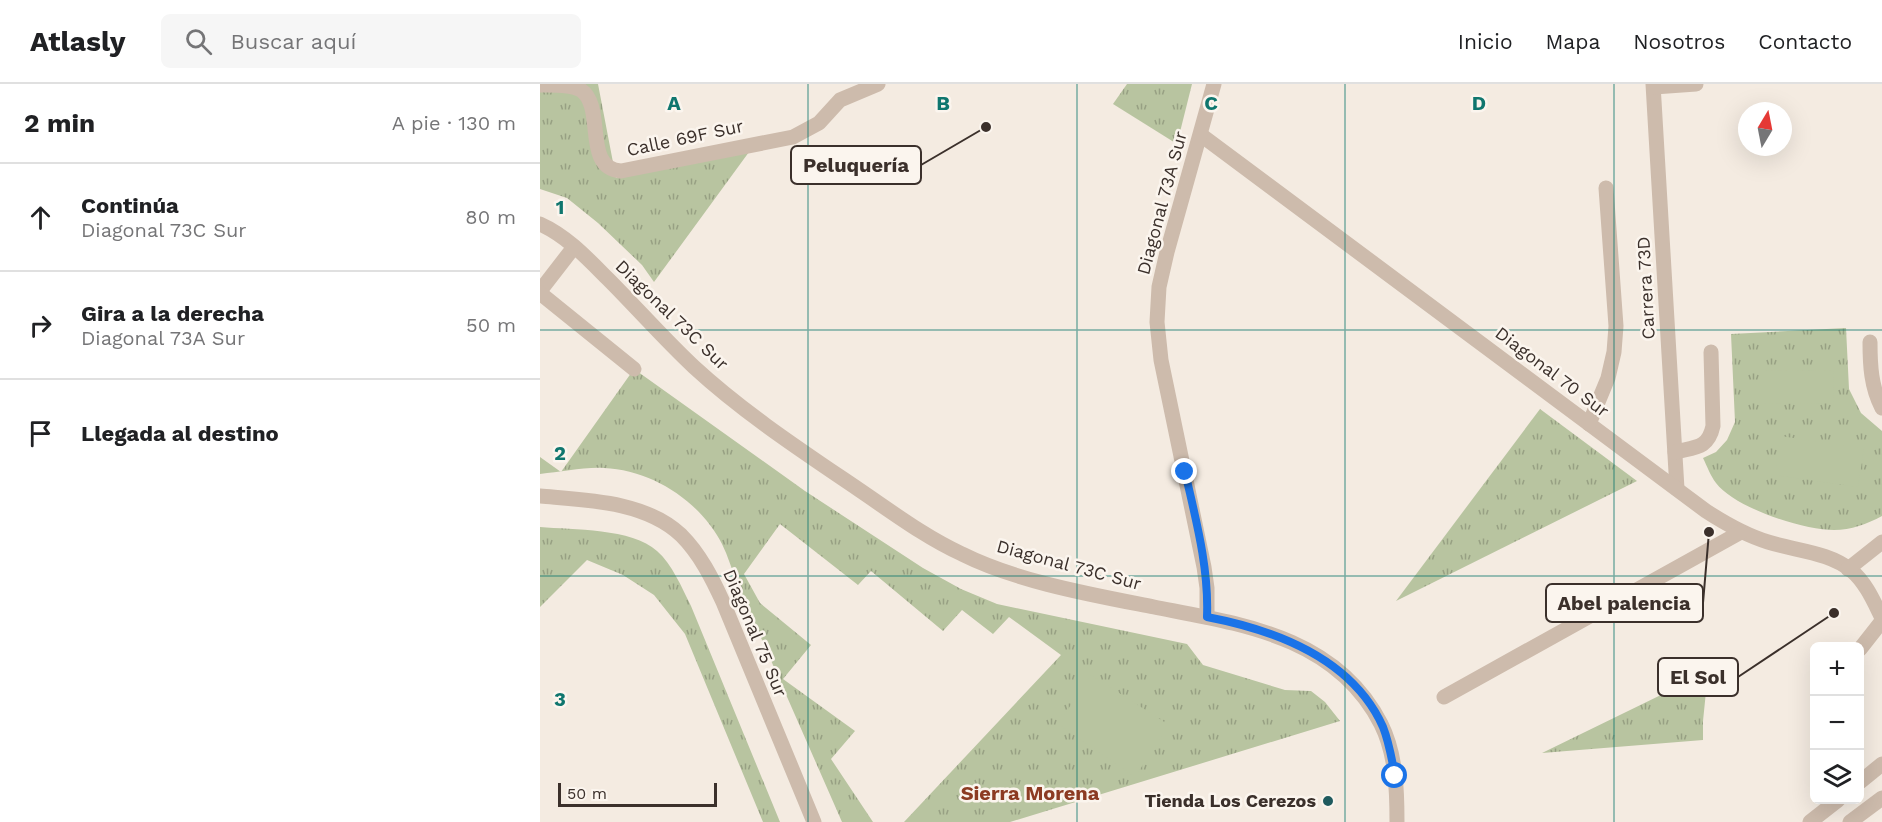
<!DOCTYPE html>
<html lang="es">
<head>
<meta charset="utf-8">
<style>
  :root { --surface:#fff; --page:#f6f6f6; --text:#202124; --muted:#757577; --line:#e0e0e0 }
  body { margin:0; font-family:"Work Sans",sans-serif; background:var(--page); color:var(--text) }
  .controls { position:absolute; right:18px; bottom:18px; display:grid; overflow:hidden; border-radius:9px; box-shadow:0 6px 24px #0002 }
  .controls button { width:54px; height:54px; display:grid; place-items:center; padding:0; border:0; border-bottom:2px solid var(--line); background:var(--surface); color:var(--text); font:30px sans-serif }
  .compass { position:absolute; left:1198px; top:18px; width:54px; height:54px; border-radius:50%; background:var(--surface); box-shadow:0 6px 24px #0002; rotate:10deg }
  .scale { position:absolute; left:18px; bottom:15px; width:159px; box-sizing:border-box; padding-left:6px; border:3px solid #3b302b; border-top:0; font-size:16px; line-height:21px; white-space:nowrap; color:#3b302b; -webkit-text-stroke:4px #fbf5ee; paint-order:stroke }
  .stop { position:absolute; width:18px; height:18px; margin:-14px; border:4px solid #1a73e8; border-radius:50%; background:#fff }
  .stop.end { background:#1a73e8; border-color:#fff; box-shadow:0 2px 6px #0008 }
  .list { margin:0; padding:0; list-style:none }
  h2 { display:flex; justify-content:space-between; align-items:center; height:78px; margin:0; padding:0 24px; font-size:26px }
  h2 small { font-size:20px; font-weight:400; color:var(--muted) }
  .list li { display:grid; grid-template-columns:39px 1fr auto; gap:18px; align-items:center; box-sizing:border-box; height:108px; padding:0 24px; border-top:2px solid var(--line) }
  .list b { display:block; font-size:22px; white-space:nowrap }
  .list p { margin:0; font-size:20px; white-space:nowrap; color:var(--muted) }
  .list em { font-size:20px; font-style:normal; color:var(--muted) }
  .icon { flex:none; width:33px; height:33px; fill:none; stroke:currentColor; stroke-width:2; stroke-linecap:round; stroke-linejoin:round }
  .map { position:relative; flex:none; width:1342px; height:738px; overflow:hidden }
  header { display:flex; align-items:center; gap:36px; box-sizing:border-box; height:84px; padding:0 30px; background:var(--surface); border-bottom:2px solid var(--line) }
  header strong { font-size:28px }
  nav { display:flex; gap:33px; margin-inline-start:auto; font-size:21px }
  .search { width:420px; height:54px; background:var(--page); display:flex; align-items:center; gap:15px; box-sizing:border-box; padding:0 21px; border-radius:9px; color:var(--muted); font-size:22px }
  main { display:flex }
  aside { flex:1; background:var(--surface) }
  .map>svg:first-child { display:block }
  .grass { fill:url(#grass-tufts) }
  .pitch { fill:#b8c4a0 }
  .lines { fill:none; stroke-linecap:round; stroke-linejoin:round }
  .minor { stroke:#cdbbac; stroke-width:15 }
  .route { stroke:#1a73e8; stroke-width:8 }
  .grid { fill:none; stroke:#0f766e; stroke-width:1.5; stroke-opacity:0.55 }
  .poi-dot { fill:#1f5a5e; stroke:#fbf5ee; stroke-width:2 }
  .labels { text-anchor:middle; stroke-width:5; stroke-linejoin:round; paint-order:stroke }
  .street-label { font-size:18px; fill:#3b302b; stroke:#fbf5ee }
  .poi-label { font-size:18px; font-weight:bold; fill:#3b302b; stroke:#fbf5ee; text-anchor:end }
  .neighbourhood-label { font-size:20px; font-weight:bold; fill:#8c3b22; stroke:#fbf5ee }
  .grid-label { font-size:20px; text-anchor:middle; font-weight:bold; fill:#0f766e; stroke:#fbf5ee; stroke-width:5; stroke-linejoin:round; paint-order:stroke }
  .leader { fill:none; stroke:#3b302b; stroke-width:2 }
  .callout-dot { fill:#3b302b; stroke:#fbf5ee; stroke-width:2 }
  .callout { fill:#fbf5ee; stroke:#3b302b; stroke-width:2 }
  .callout-label { font-size:20px; text-anchor:middle; font-weight:bold; fill:#3b302b }
</style>
</head>
<body>
<header>
<strong>Atlasly</strong>
<div class="search"><svg class="icon" aria-label="search" viewBox="0 0 24 24"><circle cx="10" cy="10" r="6"/><path d="M15 15l6 6"/></svg>Buscar aquí</div>
<nav><a>Inicio</a><a>Mapa</a><a>Nosotros</a><a>Contacto</a></nav>
</header>
<main>
<aside>
<h2>2 min<small>A pie · 130 m</small></h2>
<ul class="list">
<li><svg class="icon" aria-label="ahead" viewBox="0 0 24 24"><path d="M12 20V5M6 11l6-6 6 6"/></svg><div><b>Continúa</b><p>Diagonal 73C Sur</p></div><em>80 m</em></li>
<li><svg class="icon" aria-label="right" viewBox="0 0 24 24"><path d="M7 20v-9h11M14 6l5 5-5 5"/></svg><div><b>Gira a la derecha</b><p>Diagonal 73A Sur</p></div><em>50 m</em></li>
<li><svg class="icon" aria-label="arrive" viewBox="0 0 24 24"><path d="M6 21V4h12l-3 4 3 4H6"/></svg><div><b>Llegada al destino</b></div></li>
</ul>
</aside>
<div class="map">
<svg width="1342" height="738" viewBox="0 0 1342 738">
  <defs>
    <pattern id="grass-tufts" width="24" height="20" patternUnits="userSpaceOnUse" patternTransform="scale(1.5)"><rect width="24" height="20" fill="#b8c4a0"/><path d="M3 7l-1-3M5 7V3M7 7l1-3M15 17l-1-3M17 17v-4M19 17l1-3" fill="none" stroke="#97a083"/></pattern>
  </defs>
  <rect width="100%" height="100%" fill="#f4ebe1"/>
  <!-- grass -->
  <g class="grass">
    <path d="M 0,0 L 58,0 L 76,94 L 209,68 L 114,198 L 102,181 L 58,139 L 27,114 L 0,105 Z"/>
    <path d="M 587,0 L 652,0 L 637,60 L 573,20 Z"/>
    <path d="M 1306,244 L 1309,305 L 1321,329 L 1342,347 L 1342,432 C 1327,440 1311,446 1294,446 C 1263,446 1195,424 1176,399 C 1170,391 1167,382 1163,374 L 1176,368 L 1187,356 L 1195,338 L 1191,250 Z"/>
    <path d="M 94,285 L 265,407 L 383,484 L 421,505 L 457,520 L 647,560 L 663,581 L 745,606 L 771,607 L 785,618 L 800,637 L 470,738 L 364,738 L 521,571 L 469,533 L 453,550 L 422,526 L 403,547 L 331,487 L 318,501 L 240,440 L 204,490 L 220,519 L 271,561 L 243,595 L 315,647 L 291,675 L 333,738 L 302,738 L 197,499 C 192,486 188,472 182,460 C 160,417 112,386 64,384 C 43,383 21,388 0,390 L 0,373 L 21,388 Z"/>
    <path d="M 1000,325 L 1097,397 L 856,517 Z"/>
    <path d="M 0,443 C 33,446 92,444 117,467 C 132,480 142,504 151,522 L 240,738 L 223,738 L 145,550 L 114,511 L 83,491 L 47,476 L 0,523 Z"/>
    <path d="M 1168,588 L 1163,637 L 1163,656 L 1002,669 Z"/>
  </g>
  <!-- pitch -->
  <g class="pitch">
    <path d="M 1293,286 L 1294,319 L 1222,320 L 1222,287 Z"/>
    <path d="M 1240,352 L 1324,364 L 1318,403 L 1235,391 Z"/>
    <path d="M 551,591 L 629,641 L 595,693 L 518,640 Z"/>
  </g>
  <g class="lines">
    <!-- minor -->
    <g class="minor">
      <path d="M 1113,0 L 1137,405"/>
      <path d="M 0,1 C 12,1 30,0 41,6 C 66,23 42,84 81,87 L 253,53 L 279,39 L 300,16 L 338,0"/>
      <path d="M 1114,3 L 1156,0"/>
      <path d="M 661,51 L 1166,427 C 1186,440 1205,451 1228,458 C 1256,467 1289,468 1312,487 C 1326,499 1334,518 1342,534"/>
      <path d="M 0,140 C 27,152 48,175 68,195 C 97,224 124,255 154,283 C 204,329 262,367 318,405 C 352,428 385,453 422,470 C 478,498 553,511 614,523 C 701,540 796,552 841,640 C 856,670 857,706 857,738"/>
      <path d="M 0,207 L 34,163"/>
      <path d="M 0,209 L 94,285"/>
      <path d="M 1330,258 C 1330,281 1331,303 1342,324"/>
      <path d="M 1049,340 L 1068,294 L 1074,268 L 1076,242 L 1066,104"/>
      <path d="M 1135,368 C 1155,363 1168,365 1173,342 L 1171,268"/>
      <path d="M 0,412 C 46,416 105,417 141,451 C 160,470 172,494 183,518 L 274,738"/>
      <path d="M 1308,485 L 1342,458"/>
      <path d="M 667,533 L 667,504 L 664,483 L 621,276 L 617,238 L 619,203 L 627,168 L 674,0"/>
      <path d="M 1320,565 L 1342,537"/>
      <path d="M 904,613 L 1201,448"/>
      <path d="M 1320,698 L 1342,680"/>
      <path d="M 1270,738 L 1298,716"/>
      <path d="M 1310,738 L 1342,714"/>
    </g>
  </g>
  <g class="lines">
    <!-- route -->
    <path class="route" d="M 645,388 C 656,436 669,484 667,533 C 735,546 812,574 843,643 C 849,658 852,675 855,692"/>
  </g>
  <!-- grid -->
  <path class="grid" d="M 268,0 L 268,738M 537,0 L 537,738M 805,0 L 805,738M 1074,0 L 1074,738M 0,246 L 1342,246M 0,492 L 1342,492"/>
  <!-- markers -->
  <circle class="poi-dot" cx="788" cy="717" r="6"/>
  <g class="labels">
    <!-- street labels -->
    <g class="street-label">
      <text transform="translate(145 54) rotate(-12)" y="6">Calle 69F Sur</text>
      <text transform="translate(622 119) rotate(-75)" y="6">Diagonal 73A Sur</text>
      <text transform="translate(1106 204) rotate(-93)" y="6">Carrera 73D</text>
      <text transform="translate(132 231) rotate(44)" y="6">Diagonal 73C Sur</text>
      <text transform="translate(1012 288) rotate(37)" y="6">Diagonal 70 Sur</text>
      <text transform="translate(529 481) rotate(15)" y="6">Diagonal 73C Sur</text>
      <text transform="translate(215 549) rotate(67)" y="6">Diagonal 75 Sur</text>
    </g>
    <!-- poi labels -->
    <g class="poi-label">
      <text x="776" y="723">Tienda Los Cerezos</text>
    </g>
    <!-- neighbourhood labels -->
    <g class="neighbourhood-label">
      <text x="490" y="716">Sierra Morena</text>
    </g>
  </g>
  <g class="grid-label">
    <text x="134" y="26">A</text>
    <text x="403" y="26">B</text>
    <text x="671" y="26">C</text>
    <text x="939" y="26">D</text>
    <text x="20" y="130">1</text>
    <text x="20" y="376">2</text>
    <text x="20" y="622">3</text>
  </g>
  <!-- callouts -->
  <path class="leader" d="M446 43L381 81M1169 448L1163 519M1294 529L1198 593"/>
  <g class="callout-dot">
    <circle cx="446" cy="43" r="6"/>
    <circle cx="1169" cy="448" r="6"/>
    <circle cx="1294" cy="529" r="6"/>
  </g>
  <g class="callout">
    <rect x="251" y="62" width="130" height="38" rx="6"/>
    <rect x="1006" y="500" width="157" height="38" rx="6"/>
    <rect x="1118" y="574" width="80" height="38" rx="6"/>
  </g>
  <g class="callout-label">
    <text x="316" y="88">Peluquería</text>
    <text x="1084" y="526">Abel palencia</text>
    <text x="1158" y="600">El Sol</text>
  </g>
</svg>
<div class="controls">
<button>+</button>
<button>−</button>
<button><svg class="icon" aria-label="layers" viewBox="0 0 24 24"><path d="M12 4l9 5-9 5-9-5zM3 14l9 5 9-5"/></svg></button>
</div>
<svg class="compass" viewBox="-18 -18 36 36"><path d="M0-13l5 13h-10z" fill="#e53935"/><path d="M0 13l5-13h-10z" fill="#757577"/></svg>
<div class="scale">50 m</div>
<div class="stop" style="left:855px;top:692px"></div>
<div class="stop end" style="left:645px;top:388px"></div>
</div>
</main>
</body>
</html>
